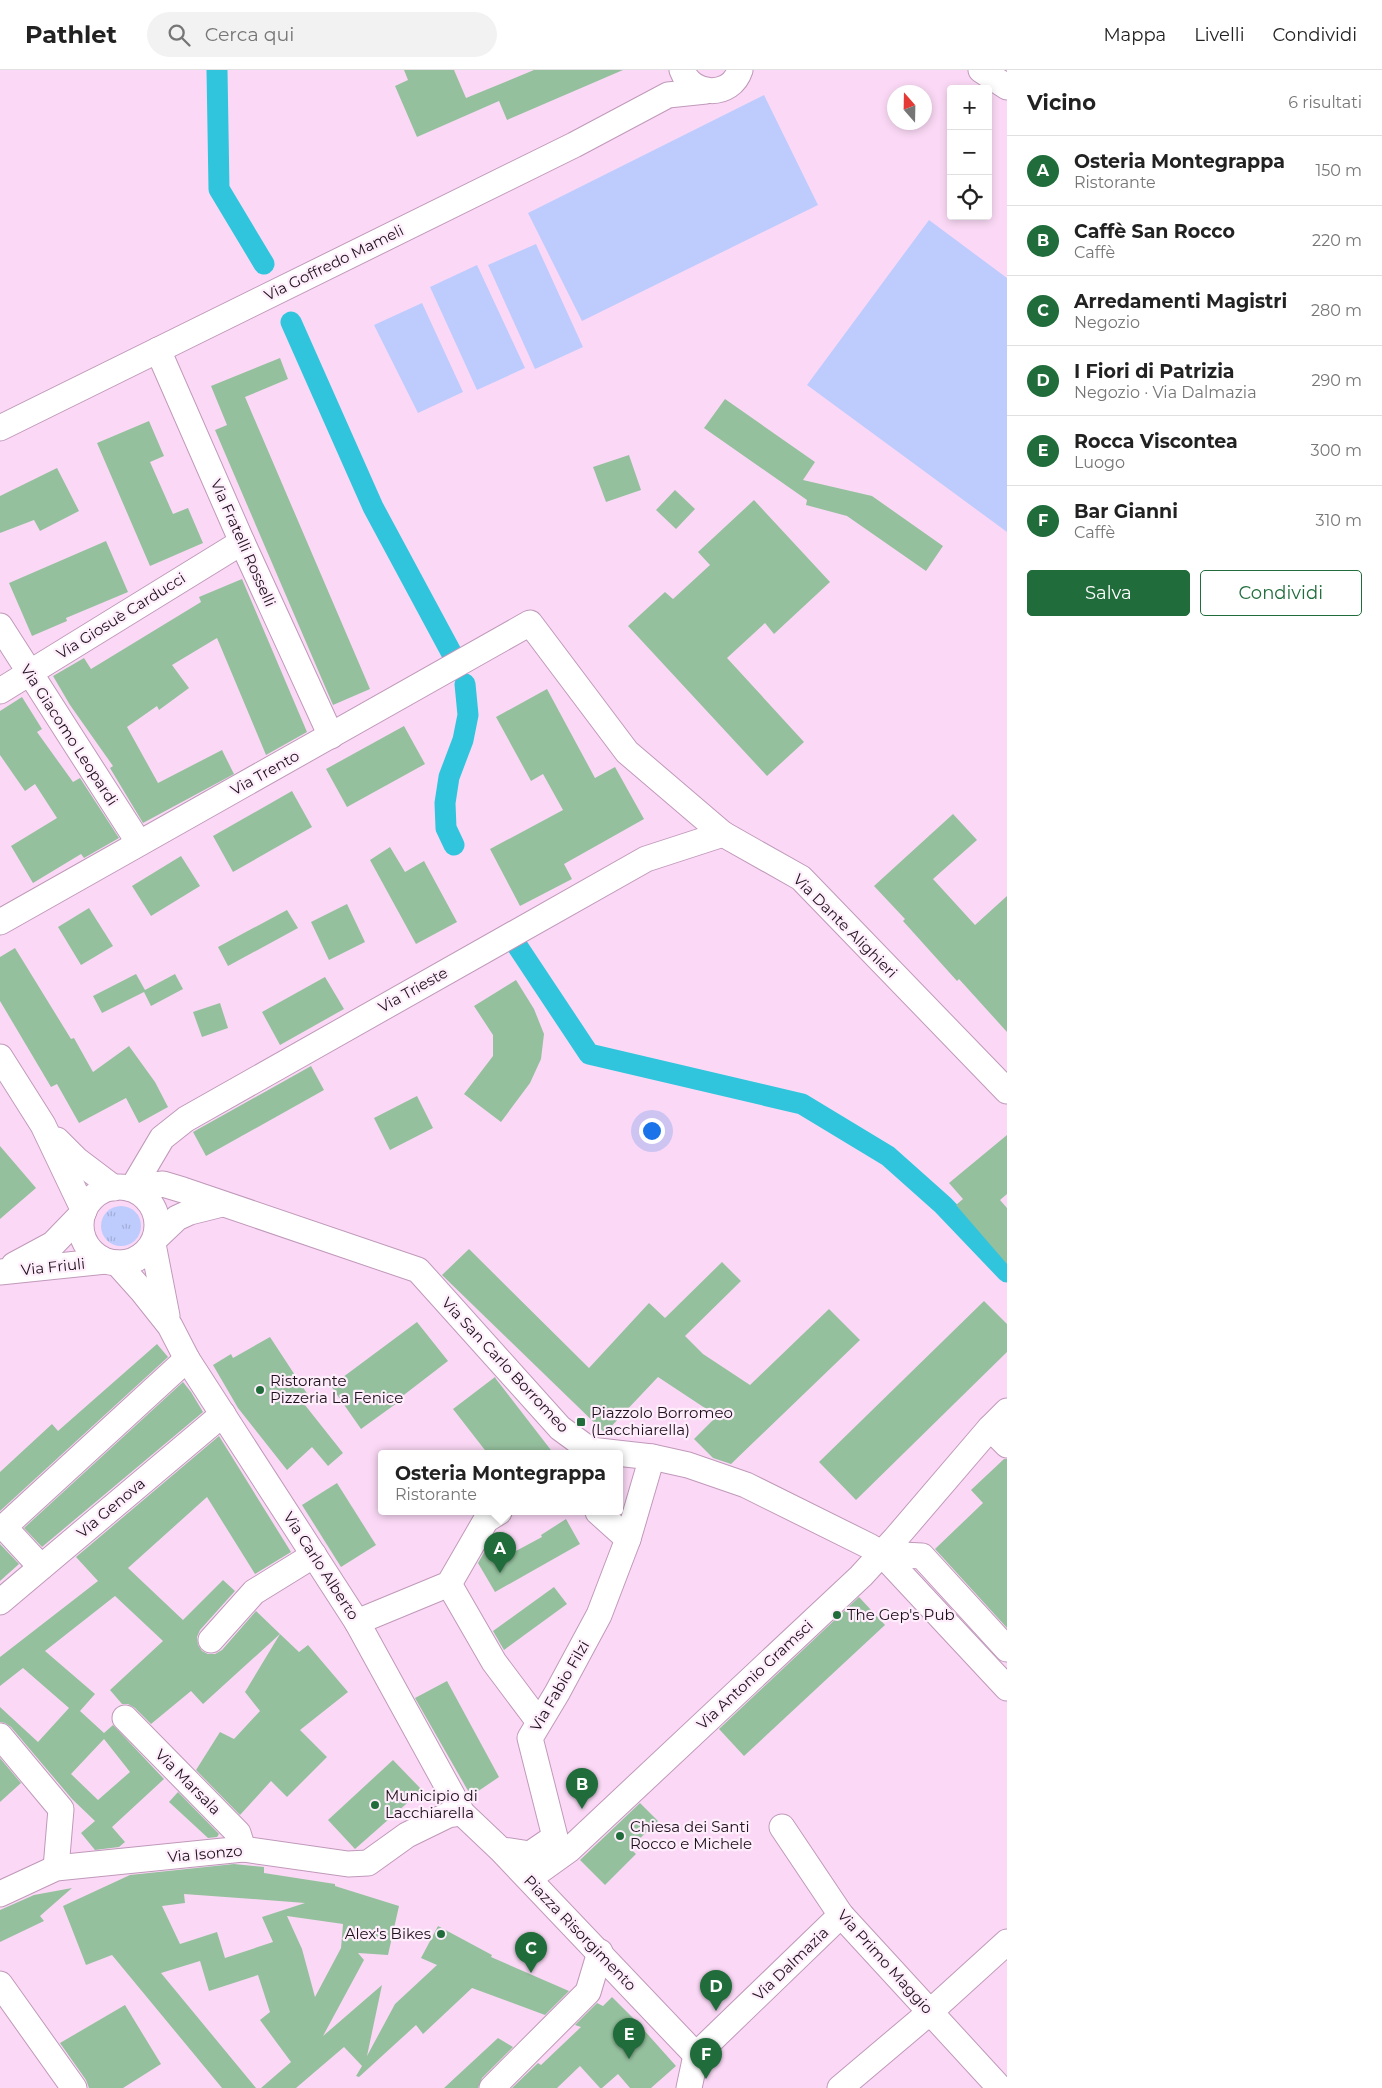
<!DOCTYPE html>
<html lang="it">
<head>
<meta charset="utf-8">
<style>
  :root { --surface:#fff; --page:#f2f2f2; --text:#222; --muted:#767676; --line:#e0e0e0; --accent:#206c3b }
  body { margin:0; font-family:Montserrat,sans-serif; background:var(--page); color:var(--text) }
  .controls { position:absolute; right:15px; top:15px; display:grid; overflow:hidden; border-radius:5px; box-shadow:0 2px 8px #0003 }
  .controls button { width:45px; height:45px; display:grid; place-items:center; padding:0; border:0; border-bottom:1px solid var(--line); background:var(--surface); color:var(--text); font:25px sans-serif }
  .compass { position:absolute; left:887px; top:15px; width:45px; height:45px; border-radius:50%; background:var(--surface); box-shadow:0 2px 8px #0003; rotate:340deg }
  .you { position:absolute; left:651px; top:1060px; width:18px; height:18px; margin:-12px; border:4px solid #fff; border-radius:50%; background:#1a73e8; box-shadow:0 0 0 8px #1a73e833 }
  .badge { display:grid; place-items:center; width:32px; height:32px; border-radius:50%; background:var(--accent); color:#fff; font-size:16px; font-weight:700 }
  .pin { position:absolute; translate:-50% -41px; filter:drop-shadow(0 1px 2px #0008) }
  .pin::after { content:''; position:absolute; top:26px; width:18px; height:15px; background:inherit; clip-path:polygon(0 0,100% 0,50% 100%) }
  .popup { position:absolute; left:378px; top:1380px; width:245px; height:65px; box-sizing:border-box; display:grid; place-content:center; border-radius:5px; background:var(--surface); filter:drop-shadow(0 1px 4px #0005); font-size:16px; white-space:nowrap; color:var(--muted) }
  .popup b { font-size:19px; color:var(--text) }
  .popup::after { content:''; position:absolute; left:50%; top:100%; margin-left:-10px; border:10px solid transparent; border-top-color:var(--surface) }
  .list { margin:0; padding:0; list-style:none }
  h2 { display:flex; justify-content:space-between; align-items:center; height:65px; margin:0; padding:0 20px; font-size:21px }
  h2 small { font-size:16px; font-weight:400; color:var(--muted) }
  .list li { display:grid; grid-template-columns:32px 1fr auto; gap:15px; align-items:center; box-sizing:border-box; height:70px; padding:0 20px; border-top:1px solid var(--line) }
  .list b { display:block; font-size:19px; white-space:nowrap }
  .list p { margin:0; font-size:16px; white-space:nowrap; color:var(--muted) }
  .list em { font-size:16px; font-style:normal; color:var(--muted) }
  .actions { display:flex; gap:10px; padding:15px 20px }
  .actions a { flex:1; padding:11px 0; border:1px solid var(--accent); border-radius:5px; text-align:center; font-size:18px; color:var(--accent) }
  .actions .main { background:var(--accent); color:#fff }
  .icon { flex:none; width:28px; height:28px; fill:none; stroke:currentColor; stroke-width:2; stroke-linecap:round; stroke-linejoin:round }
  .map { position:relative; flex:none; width:1007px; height:2018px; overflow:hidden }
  header { display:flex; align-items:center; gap:30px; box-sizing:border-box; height:70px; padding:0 25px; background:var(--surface); border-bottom:1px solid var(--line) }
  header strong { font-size:24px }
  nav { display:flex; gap:28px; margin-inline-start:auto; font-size:18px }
  .search { width:350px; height:45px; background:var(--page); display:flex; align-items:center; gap:12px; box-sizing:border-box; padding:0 18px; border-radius:28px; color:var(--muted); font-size:19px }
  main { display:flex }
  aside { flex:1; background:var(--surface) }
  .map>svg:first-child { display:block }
  .grass { fill:url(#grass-tufts) }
  .pitch { fill:#bdccfd }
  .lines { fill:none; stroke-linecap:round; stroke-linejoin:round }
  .canal { stroke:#31c5dd; stroke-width:21 }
  .building { fill:#95c09e; fill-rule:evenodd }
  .minor-casing { stroke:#c099ba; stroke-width:27 }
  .minor { stroke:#fff; stroke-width:25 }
  .poi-dot { fill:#206c3b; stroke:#feedfb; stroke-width:2 }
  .labels { text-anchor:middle; stroke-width:4.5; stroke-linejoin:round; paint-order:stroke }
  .street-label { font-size:15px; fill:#1e101c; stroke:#feedfb }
  .poi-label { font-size:15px; fill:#1e101c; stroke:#feedfb; text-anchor:start }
</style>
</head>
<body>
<header>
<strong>Pathlet</strong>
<div class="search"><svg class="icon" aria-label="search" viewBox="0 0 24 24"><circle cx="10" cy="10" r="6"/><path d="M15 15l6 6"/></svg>Cerca qui</div>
<nav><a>Mappa</a><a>Livelli</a><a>Condividi</a></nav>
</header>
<main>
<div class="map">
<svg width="1007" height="2018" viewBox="0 0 1007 2018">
  <defs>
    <pattern id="grass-tufts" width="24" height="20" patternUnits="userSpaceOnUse" patternTransform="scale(1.25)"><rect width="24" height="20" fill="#bdccfd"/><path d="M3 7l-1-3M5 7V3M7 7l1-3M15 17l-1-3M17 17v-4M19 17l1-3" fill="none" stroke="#a2aed8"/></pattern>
  </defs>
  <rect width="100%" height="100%" fill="#fbd9f6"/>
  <!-- grass -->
  <circle class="grass" cx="121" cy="1156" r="20"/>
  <!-- pitch -->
  <g class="pitch">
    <path d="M 764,25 L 818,135 L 582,251 L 528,143 Z"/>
    <path d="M 929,150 L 1007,208 L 1007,462 L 807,315 Z"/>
    <path d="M 536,174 L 583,277 L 535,299 L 488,195 Z"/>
    <path d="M 477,195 L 525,298 L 477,320 L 430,217 Z"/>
    <path d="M 422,233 L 463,322 L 418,343 L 374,255 Z"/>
  </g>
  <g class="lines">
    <!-- canal -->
    <g class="canal">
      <path d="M 217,0 L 219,119 L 264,194"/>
      <path d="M 291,252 L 373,437 L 451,582"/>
      <path d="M 454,775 L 446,758 L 445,733 L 449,707 L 463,670 L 468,645 L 465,614"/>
      <path d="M 518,877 L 589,984 L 802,1034 L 888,1086 L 943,1135 L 1007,1202"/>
    </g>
  </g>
  <!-- building -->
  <g class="building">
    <path d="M 404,0 L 454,0 L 466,28 L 534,0 L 623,0 L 507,50 L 499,31 L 417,67 L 395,16 L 408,10 Z"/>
    <path d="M 280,288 L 288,309 L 245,327 L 370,619 L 333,635 L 215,360 L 227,355 L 211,316 Z"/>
    <path d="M 725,329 L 815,392 L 803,410 L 872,426 L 943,476 L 926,501 L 847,446 L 806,435 L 807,430 L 704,358 Z"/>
    <path d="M 149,351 L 164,386 L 150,392 L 173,444 L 188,438 L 203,473 L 150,496 L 97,373 Z"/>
    <path d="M 629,385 L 641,420 L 606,432 L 593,397 Z"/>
    <path d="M 57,398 L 79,441 L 40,461 L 34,450 L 0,463 L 0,426 Z"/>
    <path d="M 675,420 L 695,439 L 676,459 L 656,440 Z"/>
    <path d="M 754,430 L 830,512 L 774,564 L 765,553 L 727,588 L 804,672 L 767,706 L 628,556 L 665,522 L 673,529 L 710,495 L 698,482 Z"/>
    <path d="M 106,471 L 128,522 L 66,548 L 67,551 L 32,566 L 9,513 Z"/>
    <path d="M 242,509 L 307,662 L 266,685 L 217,568 L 172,595 L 189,618 L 159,640 L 157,636 L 127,657 L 158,713 L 222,680 L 234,704 L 143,753 L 110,698 L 113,696 L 70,635 L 53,606 L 84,588 L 91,599 L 201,532 L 199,527 Z"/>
    <path d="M 547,619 L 595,708 L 615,697 L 644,749 L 564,794 L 572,809 L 520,836 L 490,779 L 563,740 L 543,704 L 531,711 L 496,647 Z"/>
    <path d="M 22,627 L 42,659 L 37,662 L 73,712 L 80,708 L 119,768 L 84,788 L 81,784 L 33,813 L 11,776 L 57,748 L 35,714 L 25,721 L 0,685 L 0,641 Z"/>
    <path d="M 404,656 L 425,694 L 347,737 L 326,699 Z"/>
    <path d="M 292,721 L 312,757 L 233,802 L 213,766 Z"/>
    <path d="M 953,744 L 977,770 L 933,809 L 975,855 L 1007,826 L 1007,962 L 959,909 L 957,911 L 903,851 L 905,849 L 874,816 Z"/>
    <path d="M 390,777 L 405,802 L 424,791 L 457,852 L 416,874 L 370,790 Z"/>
    <path d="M 181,786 L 200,816 L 151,846 L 132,816 Z"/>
    <path d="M 347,834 L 365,872 L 329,890 L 311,852 Z"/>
    <path d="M 89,838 L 113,876 L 81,895 L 58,857 Z"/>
    <path d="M 287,840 L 298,858 L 228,896 L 218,877 Z"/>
    <path d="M 15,878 L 71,969 L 74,968 L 93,1002 L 129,976 L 155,1012 L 168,1037 L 139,1053 L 126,1028 L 79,1053 L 57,1014 L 51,1017 L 0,931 L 0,887 Z"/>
    <path d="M 136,904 L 145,920 L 175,904 L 183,919 L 151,936 L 144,922 L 102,943 L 93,926 Z"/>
    <path d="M 325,907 L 344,939 L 280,975 L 262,942 Z"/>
    <path d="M 516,910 L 534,939 L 544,964 L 541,989 L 530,1013 L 501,1052 L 464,1024 L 493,986 L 493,965 L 474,936 Z"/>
    <path d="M 220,933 L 228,958 L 202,967 L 193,942 Z"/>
    <path d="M 311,996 L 324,1020 L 206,1086 L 193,1062 Z"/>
    <path d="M 417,1026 L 433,1058 L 390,1080 L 374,1048 Z"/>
    <path d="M 1007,1065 L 1007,1124 L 1000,1130 L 1007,1138 L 1007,1194 L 956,1135 L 963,1129 L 949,1113 Z"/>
    <path d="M 0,1076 L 36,1118 L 0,1149 Z"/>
    <path d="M 469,1179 L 589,1298 L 649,1233 L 665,1248 L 722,1192 L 741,1211 L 685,1266 L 703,1284 L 750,1315 L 829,1239 L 860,1270 L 731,1394 L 713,1388 L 694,1369 L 717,1346 L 658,1307 L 605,1363 L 442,1205 Z"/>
    <path d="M 984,1231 L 1007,1254 L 1007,1282 L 856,1430 L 819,1392 Z"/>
    <path d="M 417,1252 L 448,1291 L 396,1331 L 397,1333 L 361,1359 L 331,1316 Z"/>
    <path d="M 270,1267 L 308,1325 L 301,1330 L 343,1383 L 328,1396 L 312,1377 L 287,1400 L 238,1338 L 213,1295 L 231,1284 L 233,1288 Z"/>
    <path d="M 157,1274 L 168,1287 L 0,1441 L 0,1402 L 52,1354 L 58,1361 Z"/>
    <path d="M 495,1307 L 496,1309 L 554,1384 L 488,1384 L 453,1339 Z"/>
    <path d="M 183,1312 L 191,1322 L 203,1342 L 42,1477 L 24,1458 Z"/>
    <path d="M 219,1366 L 291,1482 L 255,1504 L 207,1427 L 128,1498 L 183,1550 L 223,1510 L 235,1521 L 200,1560 L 197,1567 L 198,1575 L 202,1581 L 208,1584 L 215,1584 L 222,1580 L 256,1541 L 280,1564 L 203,1634 L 191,1621 L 151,1654 L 135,1638 L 128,1634 L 122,1634 L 110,1620 L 163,1571 L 115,1526 L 45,1581 L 95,1624 L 80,1641 L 104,1663 L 113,1655 L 164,1709 L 112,1757 L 125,1772 L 119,1777 L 95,1780 L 81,1763 L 95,1751 L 72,1729 L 11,1657 L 5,1653 L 0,1652 L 0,1637 L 38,1672 L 69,1638 L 23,1598 L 0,1616 L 0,1587 L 98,1511 L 76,1487 ZM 104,1669 L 130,1702 L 98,1730 L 71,1704 Z"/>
    <path d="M 1004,1389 L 1007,1389 L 1007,1558 L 935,1479 L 983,1433 L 971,1420 Z"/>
    <path d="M 337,1413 L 376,1475 L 341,1497 L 302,1435 Z"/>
    <path d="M 566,1449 L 580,1474 L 495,1522 L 478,1493 L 496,1462 L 514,1482 L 542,1467 L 541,1465 Z"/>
    <path d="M 0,1474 L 19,1494 L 0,1511 Z"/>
    <path d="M 554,1517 L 567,1534 L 504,1580 L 493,1561 Z"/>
    <path d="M 859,1527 L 885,1555 L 744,1686 L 719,1659 Z"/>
    <path d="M 280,1564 L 299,1582 L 308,1575 L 348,1622 L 300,1660 L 327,1687 L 287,1727 L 271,1711 L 240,1745 L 196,1700 L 220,1662 L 234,1669 L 260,1641 L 245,1622 Z"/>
    <path d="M 447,1611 L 499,1707 L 471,1726 L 415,1628 Z"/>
    <path d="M 0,1688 L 21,1713 L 0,1732 Z"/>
    <path d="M 393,1690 L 422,1720 L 355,1779 L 328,1750 Z"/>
    <path d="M 178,1722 L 219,1764 L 217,1767 L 208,1768 L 169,1732 Z"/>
    <path d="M 640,1733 L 658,1751 L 630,1778 L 636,1784 L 605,1815 L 580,1790 Z"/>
    <path d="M 234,1794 L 264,1797 L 264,1803 L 335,1814 L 335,1816 L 399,1836 L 388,1885 L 358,1883 L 364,1890 L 323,1966 L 382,1915 L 367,1986 L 395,1934 L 437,1895 L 421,1888 L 438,1856 L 492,1885 L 491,1887 L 569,1921 L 545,1945 L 472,1918 L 423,1964 L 416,1955 L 359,2007 L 356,2006 L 362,1996 L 344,1977 L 296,2018 L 261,2018 L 291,1992 L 260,1950 L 270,1942 L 258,1905 L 209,1921 L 200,1891 L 161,1903 L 256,2018 L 222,2018 L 112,1885 L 86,1895 L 63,1836 L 130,1805 ZM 184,1824 L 266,1830 L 305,1833 L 262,1847 L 273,1872 L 225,1888 L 217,1862 L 180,1874 L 162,1836 L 185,1833 ZM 287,1846 L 343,1854 L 341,1878 L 315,1927 L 302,1879 Z"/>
    <path d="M 72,1818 L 40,1846 L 44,1851 L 0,1872 L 0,1840 L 34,1825 Z"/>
    <path d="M 612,1927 L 634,1949 L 676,1996 L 651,2018 L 630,2018 L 618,2004 L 602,2018 L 600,2018 L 580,1996 L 557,2018 L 512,2018 L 538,1993 L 541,1995 L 581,1957 L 575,1955 L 597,1933 L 603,1936 Z"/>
    <path d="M 125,1935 L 161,1994 L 123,2018 L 89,2018 L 86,2010 L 60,1973 Z"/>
    <path d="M 498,1968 L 513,1977 L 482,2008 L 478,2018 L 444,2018 Z"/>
  </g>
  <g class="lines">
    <!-- minor casing -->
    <g class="minor-casing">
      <g id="minor">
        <path d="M 682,0 C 692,27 731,28 740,0"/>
        <path d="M 981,0 L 1007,17"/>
        <path d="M 158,280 L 242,472 L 331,666"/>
        <path d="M 0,358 L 574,75 L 668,25 L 706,21"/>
        <path d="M 0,556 L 139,773"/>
        <path d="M 0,621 L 242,472"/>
        <path d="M 0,852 L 530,553 L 627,682 L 723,764 L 801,808 L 1007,1021"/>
        <path d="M 0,987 L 43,1055 L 84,1141"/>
        <path d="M 57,1070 L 77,1090 L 114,1118"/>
        <path d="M 133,1117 L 162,1068 L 186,1049 L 646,789 L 723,764"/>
        <circle cx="119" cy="1155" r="38"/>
        <path d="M 128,1118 L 163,1114 L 183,1120 L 418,1200 L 560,1358 L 590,1380 L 652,1387 L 688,1395 L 746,1415 L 869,1476 L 882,1484 L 1007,1618"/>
        <path d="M 156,1168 L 177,1148 L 190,1142 L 222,1134"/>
        <path d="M 153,1174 L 167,1246"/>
        <path d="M 117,1193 L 143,1222 L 170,1256 L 187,1289 L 357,1552 L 462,1743 L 501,1780 L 696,1985"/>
        <path d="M 14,1195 L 53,1174 L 83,1143"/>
        <path d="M 0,1202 L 106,1191"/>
        <path d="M 990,1358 L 1007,1375"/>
        <path d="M 598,1442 L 628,1469 L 652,1387"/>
        <path d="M 882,1484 L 922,1486 L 1007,1579"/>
        <path d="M 41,1497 L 4,1457 L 187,1289"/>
        <path d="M 449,1514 L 494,1592 L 539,1652"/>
        <path d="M 0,1532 L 223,1344"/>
        <path d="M 357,1552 L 449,1514 L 486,1450 L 499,1442"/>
        <path d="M 211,1570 L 254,1522 L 314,1485"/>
        <path d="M 125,1648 L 238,1763 L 243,1779"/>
        <path d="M 0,1666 L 61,1739 L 56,1798"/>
        <path d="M 782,1757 L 841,1845 L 1000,2018"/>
        <path d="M 503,1780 L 530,1784 L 555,1767 L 530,1668 L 557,1623 L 599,1545 L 628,1469"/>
        <path d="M 514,1788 L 538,1802 L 570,1779 L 861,1506 L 895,1469 L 990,1358 L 1007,1341"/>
        <path d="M 0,1824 L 56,1798 L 243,1779 L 348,1794 L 368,1793 L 407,1765 L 448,1745 L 462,1743"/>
        <path d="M 0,1914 L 74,2018"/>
        <path d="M 696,1985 L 841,1845"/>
        <path d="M 492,2018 L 588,1922 L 600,1882"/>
        <path d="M 689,2018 L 696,1985"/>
        <path d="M 840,2018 L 930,1942 L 1007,1872"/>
      </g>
    </g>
    <!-- minor -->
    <use href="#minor" class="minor"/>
  </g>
  <!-- markers -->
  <g class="poi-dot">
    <circle cx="260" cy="1320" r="5"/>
    <rect x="576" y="1347" width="10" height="10" rx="2.5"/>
    <circle cx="837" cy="1545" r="5"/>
    <circle cx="375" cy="1735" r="5"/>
    <circle cx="620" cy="1766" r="5"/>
    <circle cx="441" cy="1864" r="5"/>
  </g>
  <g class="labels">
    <!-- street labels -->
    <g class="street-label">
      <text transform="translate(334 193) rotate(-26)" y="5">Via Goffredo Mameli</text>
      <text transform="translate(243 473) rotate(66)" y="5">Via Fratelli Rosselli</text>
      <text transform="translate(121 546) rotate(-32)" y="5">Via Giosuè Carducci</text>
      <text transform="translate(69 665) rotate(57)" y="5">Via Giacomo Leopardi</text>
      <text transform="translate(265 703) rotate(-29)" y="5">Via Trento</text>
      <text transform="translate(845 856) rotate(45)" y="5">Via Dante Alighieri</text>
      <text transform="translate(413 920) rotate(-29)" y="5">Via Trieste</text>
      <text transform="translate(53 1197) rotate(-6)" y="5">Via Friuli</text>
      <text transform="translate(505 1295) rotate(47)" y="5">Via San Carlo Borromeo</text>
      <text transform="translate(111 1438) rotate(-40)" y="5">Via Genova</text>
      <text transform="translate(321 1496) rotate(57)" y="5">Via Carlo Alberto</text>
      <text transform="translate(755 1605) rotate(-43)" y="5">Via Antonio Gramsci</text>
      <text transform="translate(560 1616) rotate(-60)" y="5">Via Fabio Filzi</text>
      <text transform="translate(188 1712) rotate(45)" y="5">Via Marsala</text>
      <text transform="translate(205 1784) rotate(-5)" y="5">Via Isonzo</text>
      <text transform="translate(580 1863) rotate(46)" y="5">Piazza Risorgimento</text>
      <text transform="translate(885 1892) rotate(48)" y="5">Via Primo Maggio</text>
      <text transform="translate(791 1894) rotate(-44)" y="5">Via Dalmazia</text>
    </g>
    <!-- poi labels -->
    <g class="poi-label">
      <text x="270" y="1316">Ristorante<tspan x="270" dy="17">Pizzeria La Fenice</tspan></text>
      <text x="591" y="1348">Piazzolo Borromeo<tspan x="591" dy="17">(Lacchiarella)</tspan></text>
      <text x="847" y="1550">The Gep's Pub</text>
      <text x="385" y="1731">Municipio di<tspan x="385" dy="17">Lacchiarella</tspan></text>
      <text x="630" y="1762">Chiesa dei Santi<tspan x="630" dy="17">Rocco e Michele</tspan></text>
      <text x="431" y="1869" text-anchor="end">Alex's Bikes</text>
    </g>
  </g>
</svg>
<div class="controls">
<button>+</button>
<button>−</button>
<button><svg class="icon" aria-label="locate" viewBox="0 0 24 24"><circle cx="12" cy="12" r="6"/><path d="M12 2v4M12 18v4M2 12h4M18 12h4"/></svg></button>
</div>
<svg class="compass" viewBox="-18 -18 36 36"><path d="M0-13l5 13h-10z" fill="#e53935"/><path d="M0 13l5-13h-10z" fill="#767676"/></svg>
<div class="you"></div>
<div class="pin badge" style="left:500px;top:1503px">A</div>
<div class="popup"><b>Osteria Montegrappa</b>Ristorante</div>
<div class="pin badge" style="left:582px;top:1739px">B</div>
<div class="pin badge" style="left:531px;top:1903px">C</div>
<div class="pin badge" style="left:716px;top:1941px">D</div>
<div class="pin badge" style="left:629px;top:1989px">E</div>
<div class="pin badge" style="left:706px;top:2009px">F</div>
</div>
<aside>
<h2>Vicino<small>6 risultati</small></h2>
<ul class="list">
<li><span class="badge">A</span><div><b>Osteria Montegrappa</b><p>Ristorante</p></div><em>150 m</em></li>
<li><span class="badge">B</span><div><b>Caffè San Rocco</b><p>Caffè</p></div><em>220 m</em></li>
<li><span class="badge">C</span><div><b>Arredamenti Magistri</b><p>Negozio</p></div><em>280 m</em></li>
<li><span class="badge">D</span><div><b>I Fiori di Patrizia</b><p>Negozio · Via Dalmazia</p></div><em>290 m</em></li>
<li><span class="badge">E</span><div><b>Rocca Viscontea</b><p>Luogo</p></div><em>300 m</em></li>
<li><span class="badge">F</span><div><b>Bar Gianni</b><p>Caffè</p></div><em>310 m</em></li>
</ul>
<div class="actions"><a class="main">Salva</a><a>Condividi</a></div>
</aside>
</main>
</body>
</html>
